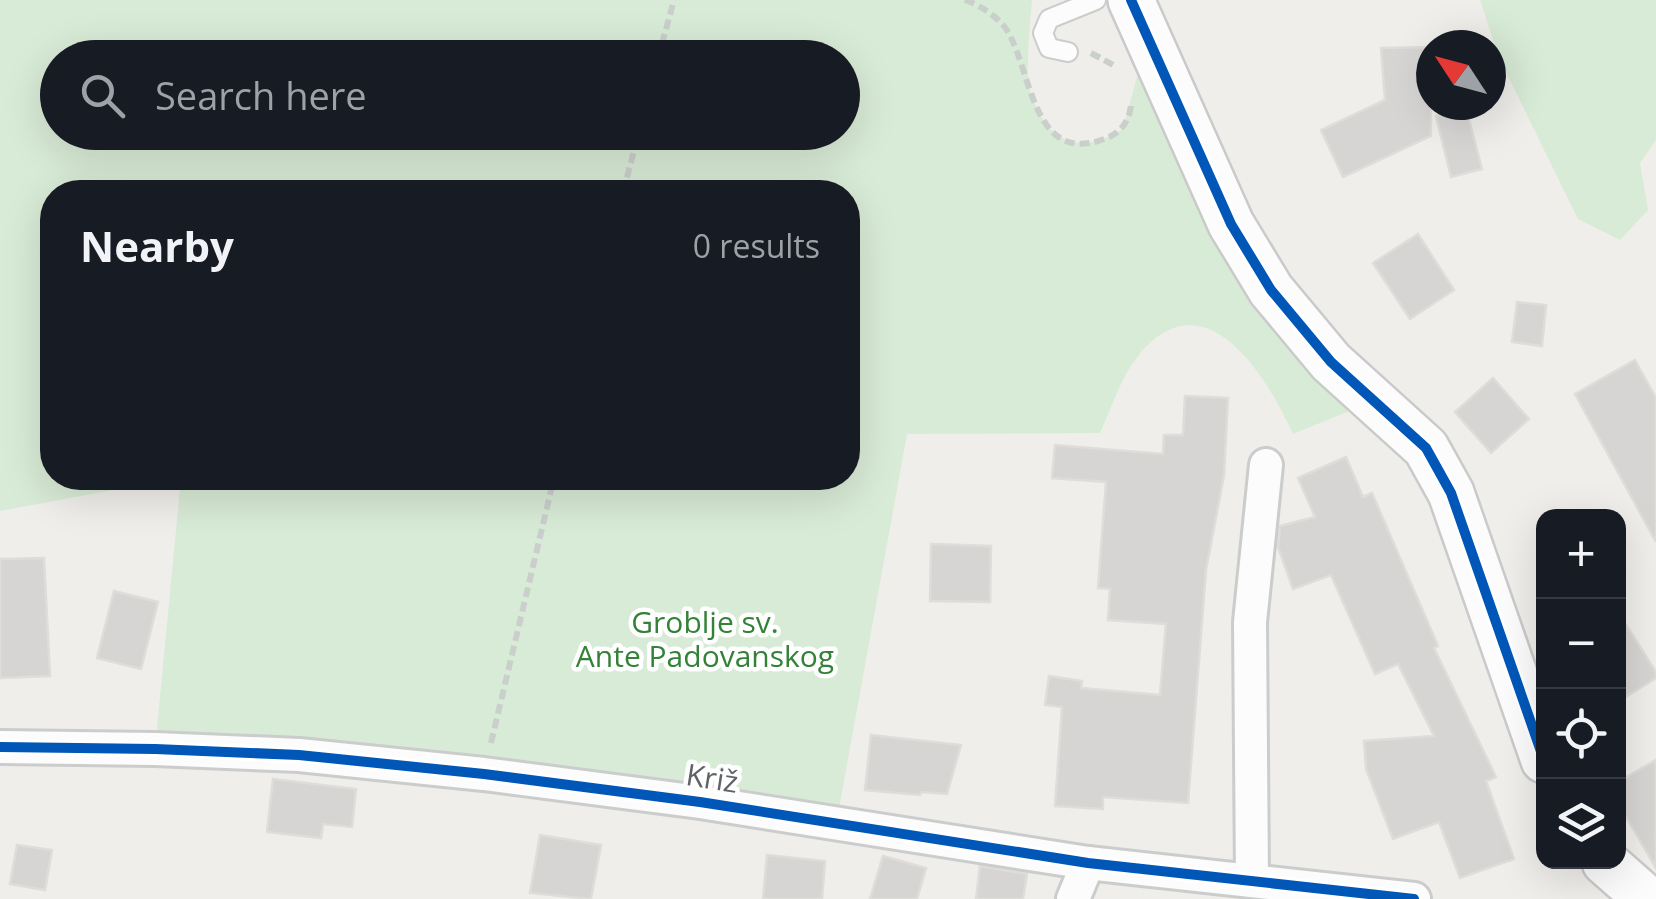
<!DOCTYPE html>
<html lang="en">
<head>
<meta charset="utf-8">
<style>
  :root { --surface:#171b24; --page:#20242c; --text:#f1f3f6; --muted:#9ea1a6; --line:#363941 }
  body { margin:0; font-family:"Open Sans",sans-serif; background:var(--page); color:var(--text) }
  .controls { position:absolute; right:30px; bottom:30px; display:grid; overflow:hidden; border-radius:20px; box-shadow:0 10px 40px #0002 }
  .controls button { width:90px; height:90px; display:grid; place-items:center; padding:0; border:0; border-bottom:2px solid var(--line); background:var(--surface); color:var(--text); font:50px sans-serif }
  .compass { position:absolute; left:1416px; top:30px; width:90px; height:90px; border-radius:50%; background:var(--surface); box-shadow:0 10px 40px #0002; rotate:306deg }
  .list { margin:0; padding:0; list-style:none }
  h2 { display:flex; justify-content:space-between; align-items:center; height:130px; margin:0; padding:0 40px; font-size:42px }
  h2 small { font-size:32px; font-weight:400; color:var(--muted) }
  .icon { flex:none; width:55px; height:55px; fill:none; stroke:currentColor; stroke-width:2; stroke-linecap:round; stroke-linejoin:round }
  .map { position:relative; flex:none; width:1656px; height:899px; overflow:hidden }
  .search { position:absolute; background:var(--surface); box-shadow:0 10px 40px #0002; left:40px; top:40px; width:820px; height:110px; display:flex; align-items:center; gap:25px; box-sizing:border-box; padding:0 35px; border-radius:55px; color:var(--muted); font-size:38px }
  .panel { position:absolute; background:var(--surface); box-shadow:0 10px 40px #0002; left:40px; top:180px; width:820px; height:310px; border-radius:40px }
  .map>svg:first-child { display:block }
  .green { fill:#d8ebd6; fill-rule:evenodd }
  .building { fill:#d6d5d3; stroke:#deddd9; stroke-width:2.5 }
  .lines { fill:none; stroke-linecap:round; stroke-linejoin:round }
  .lane-casing { stroke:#cbcccc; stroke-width:22 }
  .street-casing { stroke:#cbcccc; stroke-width:38 }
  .secondary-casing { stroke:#cacacb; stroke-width:50 }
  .path { stroke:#cacfcc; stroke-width:6; stroke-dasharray:10 5; stroke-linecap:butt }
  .lane { stroke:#fdfcfc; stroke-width:18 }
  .street { stroke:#fdfcfc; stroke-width:32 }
  .secondary { stroke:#fdfcfc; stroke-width:45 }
  .cycleway-casing { stroke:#fff; stroke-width:16 }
  .cycleway { stroke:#0057b8; stroke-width:10 }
  .labels { text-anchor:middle; stroke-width:9; stroke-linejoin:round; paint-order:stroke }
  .park-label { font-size:30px; fill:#348238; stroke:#fff }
  .street-label { font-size:30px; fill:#5f6368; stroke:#fff }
</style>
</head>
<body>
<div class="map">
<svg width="1656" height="899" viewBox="0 0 1656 899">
  <rect width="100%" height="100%" fill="#efeeea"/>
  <!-- green -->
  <g class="green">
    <path d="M 0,0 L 1032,0 C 1030,26 1027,54 1028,80 C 1029,90 1034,101 1038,110 C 1055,149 1090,150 1123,129 L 1148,36 L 1231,224 L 1376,400 L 1293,434 C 1267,376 1204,274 1138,356 C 1120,379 1112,407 1100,433 L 907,434 L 836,825 L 155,749 L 181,478 L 848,478 L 848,192 L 52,192 L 52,478 L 178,478 L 0,511 ZM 58,58 L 842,58 L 842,132 L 58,132 Z"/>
    <path d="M 1480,0 L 1656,0 L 1656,140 L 1640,163 L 1648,210 L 1620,240 L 1578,219 L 1499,58 Z"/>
  </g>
  <!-- building -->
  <g class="building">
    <path d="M 1431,47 L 1431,136 L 1343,177 L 1321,130 L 1385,100 L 1381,48 Z"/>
    <path d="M 1466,108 L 1482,169 L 1451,177 L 1436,116 Z"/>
    <path d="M 1418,234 L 1454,290 L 1410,319 L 1373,263 Z"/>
    <path d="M 1517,302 L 1546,305 L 1542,346 L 1512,342 Z"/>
    <path d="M 1635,360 L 1656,398 L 1656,542 L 1575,394 Z"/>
    <path d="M 1493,378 L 1529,419 L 1491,453 L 1455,412 Z"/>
    <path d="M 1185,396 L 1228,398 L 1224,475 L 1206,570 L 1188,803 L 1103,797 L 1103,809 L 1055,806 L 1062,707 L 1045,705 L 1049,676 L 1082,681 L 1081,688 L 1160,695 L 1166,624 L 1108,620 L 1110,589 L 1098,588 L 1106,482 L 1052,478 L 1055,445 L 1163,454 L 1164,435 L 1183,435 Z"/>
    <path d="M 1346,457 L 1363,497 L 1372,493 L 1438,646 L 1434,648 L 1496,777 L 1486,781 L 1514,859 L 1460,878 L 1439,822 L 1393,839 L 1366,769 L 1364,741 L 1434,736 L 1398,664 L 1375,674 L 1331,575 L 1293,589 L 1278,547 L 1280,526 L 1315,517 L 1298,478 Z"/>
    <path d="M 931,544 L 991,546 L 990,602 L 930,601 Z"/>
    <path d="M 44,558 L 50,676 L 0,678 L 0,559 Z"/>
    <path d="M 114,591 L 158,602 L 141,669 L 97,658 Z"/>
    <path d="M 1618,612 L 1656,672 L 1656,678 L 1618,702 Z"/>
    <path d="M 871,735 L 961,745 L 947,794 L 921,792 L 920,795 L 865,790 Z"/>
    <path d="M 1656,760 L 1656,868 L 1618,803 L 1618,782 Z"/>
    <path d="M 273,779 L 356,789 L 352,827 L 323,824 L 321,838 L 267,832 Z"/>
    <path d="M 540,835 L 601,845 L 591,899 L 530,893 Z"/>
    <path d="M 17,845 L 52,850 L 45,890 L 10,884 Z"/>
    <path d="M 767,855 L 825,861 L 822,899 L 763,899 Z"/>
    <path d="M 883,856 L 926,868 L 917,899 L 870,899 Z"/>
    <path d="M 980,866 L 1027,874 L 1023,899 L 976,899 Z"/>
  </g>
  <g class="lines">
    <!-- lane casing -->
    <g class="lane-casing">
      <path id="lane" d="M 1068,52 L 1049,48 L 1043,33 L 1049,19 L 1096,0"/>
    </g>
    <!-- street casing -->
    <g class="street-casing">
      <g id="street">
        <path d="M 0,747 L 155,749 L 299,755 L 484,774 L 700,802 L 1088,863 L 1414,899"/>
        <path d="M 1252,881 L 1250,622 L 1266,465"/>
        <path d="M 1073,899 L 1088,863"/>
      </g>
    </g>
    <!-- secondary casing -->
    <g class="secondary-casing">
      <g id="secondary">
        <path d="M 1131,0 L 1231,224 L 1271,290 L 1331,362 L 1426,448 L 1451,493 L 1544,760"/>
        <path d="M 1605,862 L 1647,899"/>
      </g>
    </g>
    <!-- path -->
    <g class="path">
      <path d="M 965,0 C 980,5 1000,18 1008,32 C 1032,73 1033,166 1104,139 C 1120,134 1130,121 1131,104"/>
      <path d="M 1091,53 L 1115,66"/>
      <path d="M 658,58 L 674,0"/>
      <path d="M 623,192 L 639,132"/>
      <path d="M 491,743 L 554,478"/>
    </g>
    <!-- lane -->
    <use href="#lane" class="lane"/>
    <!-- street -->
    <use href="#street" class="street"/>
    <!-- secondary -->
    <use href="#secondary" class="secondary"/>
    <!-- cycleway casing -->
    <g class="cycleway-casing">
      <g id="cycleway">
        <path d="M 1131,0 L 1231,224 L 1271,290 L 1331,362 L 1426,448 L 1451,493 L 1544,760"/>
        <path d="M 0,747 L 155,749 L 299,755 L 484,774 L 700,802 L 1088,863 L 1414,899"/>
      </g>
    </g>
    <!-- cycleway -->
    <use href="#cycleway" class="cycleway"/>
  </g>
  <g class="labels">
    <!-- park labels -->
    <g class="park-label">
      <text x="705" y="633">Groblje sv.<tspan x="705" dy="34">Ante Padovanskog</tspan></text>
    </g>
    <!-- street labels -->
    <g class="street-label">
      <text transform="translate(712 779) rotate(9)" y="10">Križ</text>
    </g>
  </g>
</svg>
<div class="controls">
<button>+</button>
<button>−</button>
<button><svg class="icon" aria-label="locate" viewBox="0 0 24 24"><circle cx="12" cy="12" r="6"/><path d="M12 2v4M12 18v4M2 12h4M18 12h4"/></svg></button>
<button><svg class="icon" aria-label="layers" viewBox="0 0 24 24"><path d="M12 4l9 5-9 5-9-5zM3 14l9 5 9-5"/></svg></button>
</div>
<svg class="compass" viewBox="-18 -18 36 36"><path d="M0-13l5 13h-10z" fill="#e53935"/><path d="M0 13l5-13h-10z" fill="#9ea1a6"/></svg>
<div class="search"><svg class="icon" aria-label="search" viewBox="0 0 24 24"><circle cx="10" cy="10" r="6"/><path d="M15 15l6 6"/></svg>Search here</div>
<section class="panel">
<h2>Nearby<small>0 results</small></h2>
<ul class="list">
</ul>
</section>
</div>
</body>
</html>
